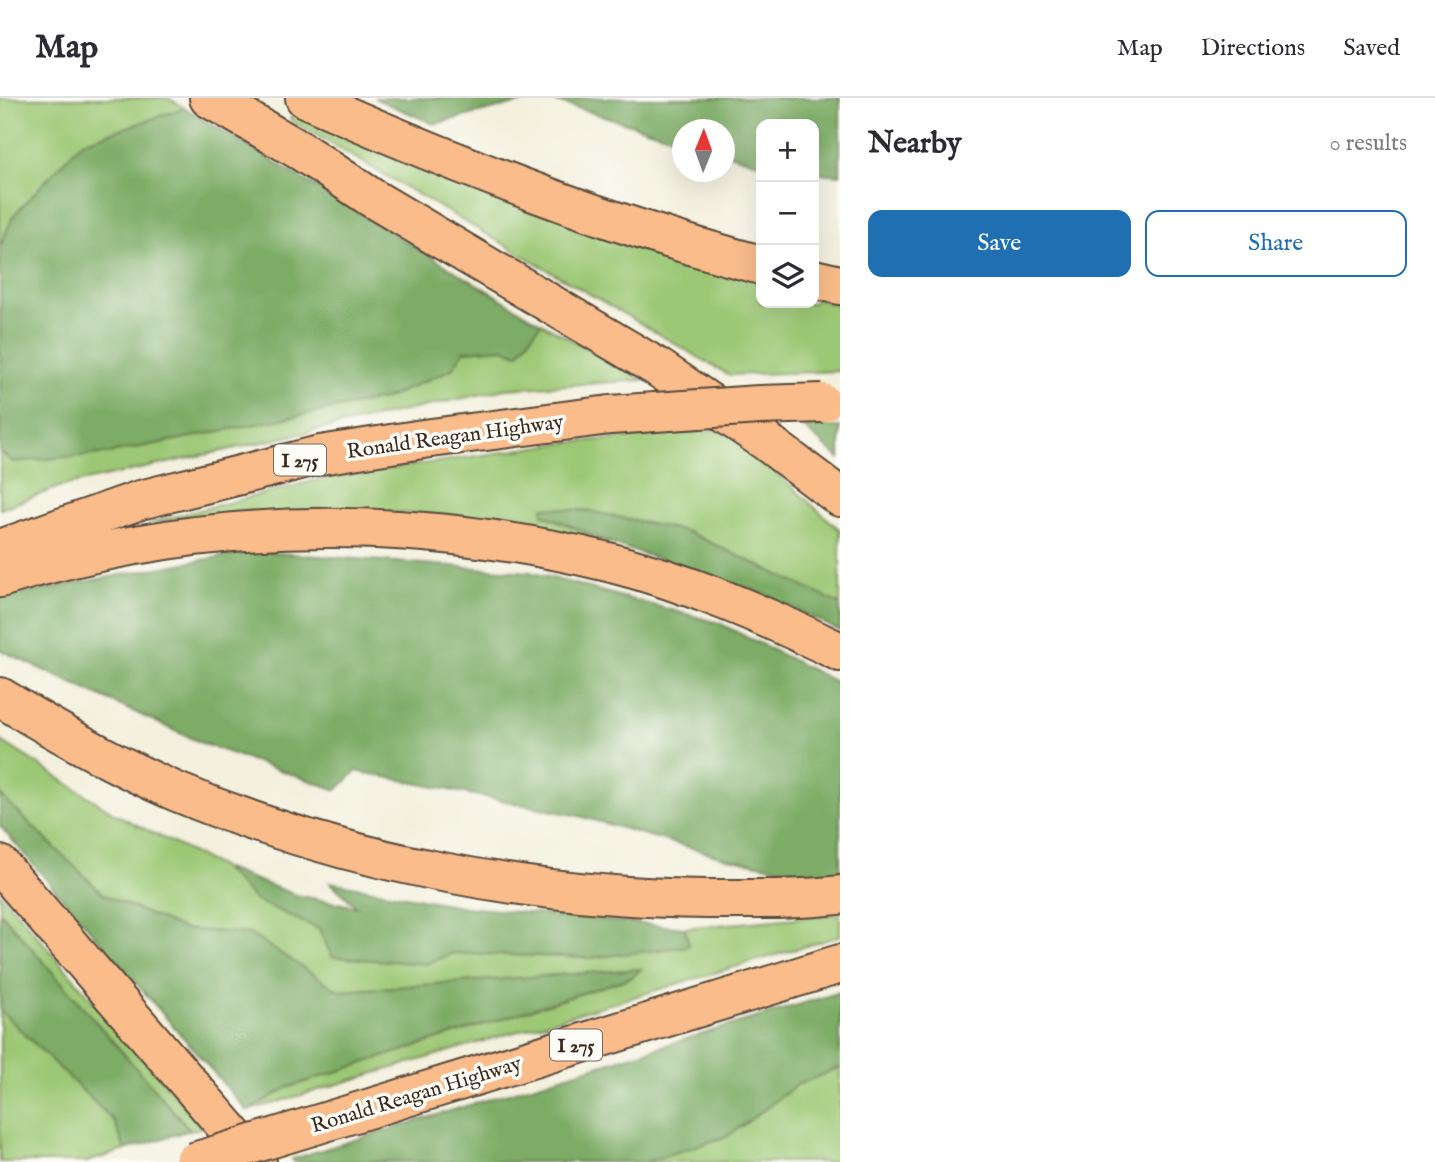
<!DOCTYPE html>
<html lang="en">
<head>
<meta charset="utf-8">
<style>
  :root { --surface:#fff; --page:#f7f7f7; --text:#2b2b33; --muted:#7c7c81; --line:#e1e1e2; --accent:#1f6fb2 }
  body { margin:0; font-family:"IM FELL English",serif; background:var(--page); color:var(--text) }
  .controls { position:absolute; right:21px; top:21px; display:grid; overflow:hidden; border-radius:14px; box-shadow:0 7px 28px #0002 }
  .controls button { width:63px; height:63px; display:grid; place-items:center; padding:0; border:0; border-bottom:2px solid var(--line); background:var(--surface); color:var(--text); font:35px sans-serif }
  .compass { position:absolute; left:672px; top:21px; width:63px; height:63px; border-radius:50%; background:var(--surface); box-shadow:0 7px 28px #0002; rotate:1deg }
  .list { margin:0; padding:0; list-style:none }
  h2 { display:flex; justify-content:space-between; align-items:center; height:91px; margin:0; padding:0 28px; font-size:30px }
  h2 small { font-size:23px; font-weight:400; color:var(--muted) }
  .actions { display:flex; gap:14px; padding:21px 28px }
  .actions a { flex:1; padding:16px 0; border:2px solid var(--accent); border-radius:14px; text-align:center; font-size:24px; color:var(--accent) }
  .actions .main { background:var(--accent); color:#fff }
  .icon { flex:none; width:38px; height:38px; fill:none; stroke:currentColor; stroke-width:2; stroke-linecap:round; stroke-linejoin:round }
  .map { position:relative; flex:none; width:840px; height:1064px; overflow:hidden }
  header { display:flex; align-items:center; gap:42px; box-sizing:border-box; height:98px; padding:0 35px; background:var(--surface); border-bottom:2px solid var(--line) }
  header strong { font-size:33px }
  nav { display:flex; gap:38px; margin-inline-start:auto; font-size:24px }
  main { display:flex }
  aside { flex:1; background:var(--surface) }
  .map>svg:first-child { display:block }
  .green { fill:#9cc875; stroke:#6c794a; stroke-width:2 }
  .forest { fill:#7dac66; stroke:#5c6b42; stroke-width:2 }
  .lines { fill:none; stroke-linecap:round; stroke-linejoin:round }
  .highway-casing { stroke:#57483b; stroke-width:42 }
  .highway { stroke:#fabc8b; stroke-width:38 }
  .highway-bridge-casing { stroke:#57483b; stroke-width:42; stroke-linecap:butt }
  .highway-bridge { stroke:#fabc8b; stroke-width:38 }
  .labels { text-anchor:middle; stroke-width:7; stroke-linejoin:round; paint-order:stroke }
  .shield { fill:#fdfcf7; stroke:#75695f; stroke-width:2 }
  .shield-label { font-size:19px; font-weight:bold; fill:#3b2a1e }
  .street-label { font-size:21px; fill:#3b2a1e; stroke:#fdfcf7 }
</style>
</head>
<body>
<header>
<strong>Map</strong>
<nav><a>Map</a><a>Directions</a><a>Saved</a></nav>
</header>
<main>
<div class="map">
<svg width="840" height="1064" viewBox="0 0 840 1064">
  <rect width="100%" height="100%" fill="#fdfcf7"/>
  <filter id="ink" filterUnits="userSpaceOnUse"><feTurbulence type="fractalNoise" baseFrequency=".0143" numOctaves="2"/><feDisplacementMap in="SourceGraphic" scale="14" xChannelSelector="R" yChannelSelector="G"/><feConvolveMatrix kernelMatrix="1 2 1 2 8 2 1 2 1" color-interpolation-filters="sRGB"/></filter>
  <filter id="wash" filterUnits="userSpaceOnUse"><feTurbulence type="fractalNoise" baseFrequency=".00686" numOctaves="4" result="noise"/><feDisplacementMap in="SourceGraphic" scale="28" xChannelSelector="R" yChannelSelector="G"/><feGaussianBlur stdDeviation="1.57" result="paint"/><feColorMatrix in="noise" values="0 0 0 0 0 0 0 0 0 0 0 0 0 0 0 0 0 1.4 0 .05"/><feComposite in="paint" operator="in"/></filter>
  <g filter="url(#wash)">
    <rect width="100%" height="100%" fill="#f3f0dd"/>
    <!-- green -->
    <g class="green">
      <path d="M 0,0 L 168,0 L 185,10 L 82,44 L 13,118 L 0,149 Z"/>
      <path d="M 294,9 L 761,183 L 761,205 L 814,205 L 814,200 L 840,208 L 840,273 L 729,277 L 290,22 Z"/>
      <path d="M 541,225 L 645,282 L 505,291 L 62,388 L 0,411 L 0,354 L 13,364 L 110,355 L 387,300 L 452,271 L 464,253 L 504,250 L 518,256 Z"/>
      <path d="M 718,332 L 742,344 L 840,432 L 840,507 L 688,434 L 589,413 L 543,409 L 543,417 L 616,447 L 499,420 L 328,411 L 149,425 L 321,381 L 564,345 Z"/>
      <path d="M 0,642 L 117,717 L 223,770 L 255,802 L 319,831 L 426,866 L 453,855 L 590,860 L 688,848 L 685,830 L 840,816 L 840,838 L 247,1013 L 289,989 L 632,879 L 640,871 L 339,893 L 250,836 L 183,831 L 104,797 L 0,697 Z"/>
      <path d="M 0,795 L 203,1030 L 190,1032 L 0,814 Z"/>
      <path d="M 0,912 L 114,1023 L 125,1052 L 87,1064 L 0,1064 Z"/>
      <path d="M 840,969 L 840,1064 L 645,1064 L 728,1038 L 797,987 Z"/>
    </g>
    <!-- forest -->
    <g class="forest">
      <path d="M 374,0 L 540,0 L 434,26 Z"/>
      <path d="M 544,0 L 840,0 L 840,77 L 814,75 L 814,26 L 761,26 L 761,66 L 725,55 L 724,32 L 682,32 L 682,42 Z"/>
      <path d="M 185,10 L 541,225 L 518,256 L 504,250 L 464,253 L 452,271 L 387,300 L 110,355 L 13,364 L 0,354 L 0,149 L 13,118 L 82,44 Z"/>
      <path d="M 802,328 L 840,329 L 840,361 Z"/>
      <path d="M 543,409 L 589,413 L 688,434 L 834,503 L 840,507 L 840,533 L 756,493 L 616,447 L 543,416 Z"/>
      <path d="M 251,453 L 530,474 L 719,525 L 840,586 L 840,775 L 820,778 L 727,760 L 579,718 L 356,673 L 337,692 L 204,646 L 0,552 L 0,499 Z"/>
      <path d="M 0,697 L 104,797 L 183,831 L 250,836 L 339,893 L 641,871 L 632,879 L 289,989 L 247,1013 L 0,728 Z"/>
      <path d="M 223,770 L 296,797 L 357,809 L 330,784 L 465,809 L 685,830 L 689,848 L 590,860 L 453,855 L 426,866 L 332,859 L 319,831 L 255,802 Z"/>
      <path d="M 0,814 L 190,1032 L 125,1052 L 114,1023 L 0,912 Z"/>
      <path d="M 840,894 L 840,969 L 797,987 L 728,1038 L 645,1064 L 294,1064 L 292,1061 Z"/>
    </g>
  </g>
  <g filter="url(#ink)">
    <g class="lines">
      <!-- highway casing -->
      <g class="highway-casing">
        <g id="highway">
          <path d="M 209,0 L 301,53 L 372,100 L 657,269 L 767,344 L 840,399"/>
          <path d="M 305,0 C 453,65 605,126 761,167"/>
          <path d="M 814,181 L 840,187"/>
          <path d="M 0,451 L 140,402 L 320,357 L 423,341 L 610,317"/>
          <path d="M 0,480 C 200,418 405,415 608,464 C 688,484 766,518 840,554"/>
          <path d="M 0,599 C 57,634 116,668 177,694 C 345,764 526,799 708,801 C 751,801 797,802 840,797"/>
          <path d="M 0,767 L 257,1064"/>
          <path d="M 312,1028 L 840,866"/>
        </g>
      </g>
      <!-- highway -->
      <use href="#highway" class="highway"/>
      <!-- highway-bridge casing -->
      <g class="highway-bridge-casing">
        <g id="highway-bridge">
          <path d="M 610,317 L 759,307 L 822,305"/>
          <path d="M 194,1064 L 312,1028"/>
        </g>
      </g>
      <!-- highway-bridge -->
      <use href="#highway-bridge" class="highway-bridge"/>
    </g>
  </g>
  <g class="labels">
    <!-- shield labels -->
    <g class="shield">
      <rect x="274" y="346.5" width="52" height="31" rx="5"/>
      <rect x="550" y="931.5" width="52" height="31" rx="5"/>
    </g>
    <g class="shield-label">
      <text x="300" y="369">I 275</text>
      <text x="576" y="954">I 275</text>
    </g>
    <!-- street labels -->
    <g class="street-label">
      <text transform="translate(455 338) rotate(-8)" y="7">Ronald Reagan Highway</text>
      <text transform="translate(416 996) rotate(-17)" y="7">Ronald Reagan Highway</text>
    </g>
  </g>
</svg>
<div class="controls">
<button>+</button>
<button>−</button>
<button><svg class="icon" aria-label="layers" viewBox="0 0 24 24"><path d="M12 4l9 5-9 5-9-5zM3 14l9 5 9-5"/></svg></button>
</div>
<svg class="compass" viewBox="-18 -18 36 36"><path d="M0-13l5 13h-10z" fill="#e53935"/><path d="M0 13l5-13h-10z" fill="#7c7c81"/></svg>
</div>
<aside>
<h2>Nearby<small>0 results</small></h2>
<ul class="list">
</ul>
<div class="actions"><a class="main">Save</a><a>Share</a></div>
</aside>
</main>
</body>
</html>
